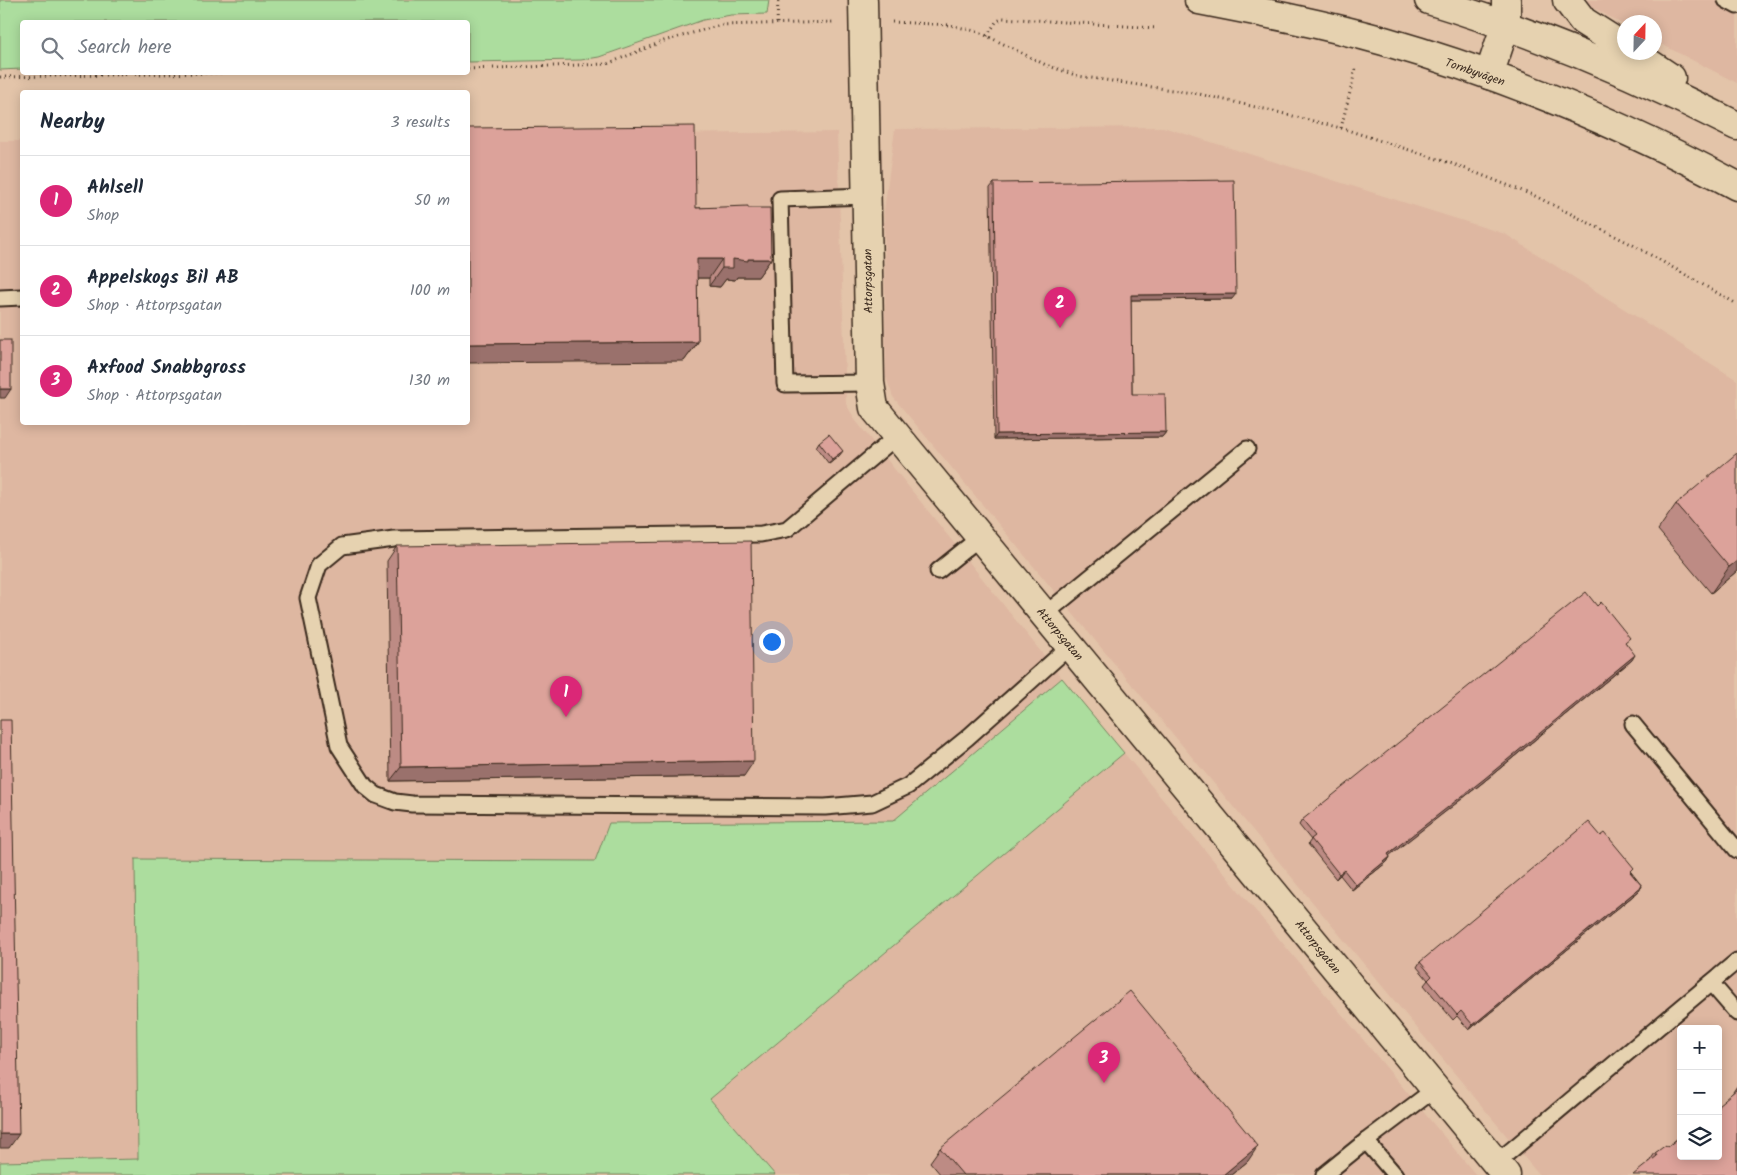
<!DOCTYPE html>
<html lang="en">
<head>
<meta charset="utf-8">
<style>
  :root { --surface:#fff; --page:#f2f2f3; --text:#1f2937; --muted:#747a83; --line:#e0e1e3; --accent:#db2777 }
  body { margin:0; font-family:Kalam,sans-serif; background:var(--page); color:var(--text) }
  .controls { position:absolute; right:15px; bottom:15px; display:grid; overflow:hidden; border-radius:5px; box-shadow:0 2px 12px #0003 }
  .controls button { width:45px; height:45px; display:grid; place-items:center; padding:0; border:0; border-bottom:1px solid var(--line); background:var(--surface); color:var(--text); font:25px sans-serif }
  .compass { position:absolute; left:1617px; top:15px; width:45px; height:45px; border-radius:50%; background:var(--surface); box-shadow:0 2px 12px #0003; rotate:22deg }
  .you { position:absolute; left:771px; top:641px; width:18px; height:18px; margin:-12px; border:4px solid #fff; border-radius:50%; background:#1a73e8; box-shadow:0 0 0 8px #1a73e833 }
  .badge { display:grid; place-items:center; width:32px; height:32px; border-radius:50%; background:var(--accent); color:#fff; font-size:16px; font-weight:700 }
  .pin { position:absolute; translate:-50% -41px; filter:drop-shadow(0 1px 2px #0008) }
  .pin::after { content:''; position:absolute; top:26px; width:18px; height:15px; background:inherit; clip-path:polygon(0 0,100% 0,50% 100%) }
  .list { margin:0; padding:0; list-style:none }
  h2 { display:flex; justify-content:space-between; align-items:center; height:65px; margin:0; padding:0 20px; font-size:21px }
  h2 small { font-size:16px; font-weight:400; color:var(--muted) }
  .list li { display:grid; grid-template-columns:32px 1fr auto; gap:15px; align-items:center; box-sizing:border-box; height:90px; padding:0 20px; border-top:1px solid var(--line) }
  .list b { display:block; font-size:19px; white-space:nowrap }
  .list p { margin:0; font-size:16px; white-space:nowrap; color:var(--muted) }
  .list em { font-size:16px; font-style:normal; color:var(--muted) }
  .icon { flex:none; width:28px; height:28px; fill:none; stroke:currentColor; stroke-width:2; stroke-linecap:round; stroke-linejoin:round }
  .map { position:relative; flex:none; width:1737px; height:1175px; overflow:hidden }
  .search { position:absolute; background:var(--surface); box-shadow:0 2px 12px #0003; left:20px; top:20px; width:450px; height:55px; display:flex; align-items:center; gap:12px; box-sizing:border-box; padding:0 18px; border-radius:5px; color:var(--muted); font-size:19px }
  .panel { position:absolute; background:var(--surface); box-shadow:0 2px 12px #0003; left:20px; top:90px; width:450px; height:335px; border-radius:5px }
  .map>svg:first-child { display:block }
  .built { fill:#deb7a1; fill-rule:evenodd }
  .green { fill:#acdd9e; stroke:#74845e }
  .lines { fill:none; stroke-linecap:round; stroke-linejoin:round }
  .lane-casing { stroke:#3b2a1e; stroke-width:19 }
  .street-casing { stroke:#3b2a1e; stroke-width:31 }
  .secondary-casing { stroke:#3b2a1e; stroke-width:31 }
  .path { stroke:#3b2a1e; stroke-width:3; stroke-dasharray:1 4; stroke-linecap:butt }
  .lane { stroke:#e6d2b0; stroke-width:15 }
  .street { stroke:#e6d2b0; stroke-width:28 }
  .secondary { stroke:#e6d2b0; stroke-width:28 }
  .wall { fill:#bd8b84; stroke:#3b2a1e }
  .shaded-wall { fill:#9a716c; stroke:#3b2a1e }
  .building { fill:#dca29a; stroke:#3b2a1e }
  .labels { text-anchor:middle; stroke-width:4.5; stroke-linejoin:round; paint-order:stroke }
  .street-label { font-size:12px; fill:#3b2a1e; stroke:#e6d2b0 }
</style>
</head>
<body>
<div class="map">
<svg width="1737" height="1175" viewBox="0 0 1737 1175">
  <rect width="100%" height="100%" fill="#e3c4a9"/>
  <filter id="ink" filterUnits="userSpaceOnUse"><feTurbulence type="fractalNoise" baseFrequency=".02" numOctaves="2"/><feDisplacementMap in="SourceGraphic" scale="10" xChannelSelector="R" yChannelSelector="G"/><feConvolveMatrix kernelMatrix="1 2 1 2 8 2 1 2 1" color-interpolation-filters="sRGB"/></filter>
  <g filter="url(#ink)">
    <!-- built -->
    <g class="built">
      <path d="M 1583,0 L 1737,0 L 1737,83 L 1655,41 L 1654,22 L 1624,22 L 1624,25 L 1585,3 Z"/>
      <path d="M 1163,127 L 1505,234 L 1737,380 L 1737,1175 L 1539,1175 L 893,397 L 886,377 L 884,211 L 895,129 ZM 1681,1029 L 1718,1029 L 1718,1156 L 1681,1156 Z"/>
      <path d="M 837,132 L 846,404 L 856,421 L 1062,678 L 893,821 L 609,823 L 595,861 L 135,859 L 138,1159 L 0,1162 L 0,141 L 22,141 L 22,422 L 468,422 L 468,136 Z"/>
      <path d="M 1124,753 L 1476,1175 L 775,1175 L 710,1099 Z"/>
    </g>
    <!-- green -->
    <g class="green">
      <path d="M 0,0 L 769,0 L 767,14 L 731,15 L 703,20 L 599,57 L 581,60 L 468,62 L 468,22 L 22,22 L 22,69 L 0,70 Z"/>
      <path d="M 1062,678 L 1124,753 L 710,1099 L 775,1175 L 0,1175 L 0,1162 L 138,1159 L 135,859 L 595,861 L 609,823 L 893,821 Z"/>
    </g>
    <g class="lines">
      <!-- lane casing -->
      <g class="lane-casing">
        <g id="lane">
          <path d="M 1726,0 L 1737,6"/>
          <path d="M 866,196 L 780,199 L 785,384 L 870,383"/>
          <path d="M 0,298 L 22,297"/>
          <path d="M 897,436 L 787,529 L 761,534 L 394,539 L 342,546 L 319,565 L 308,598 L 339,746 L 365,786 L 376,795 L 395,802 L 412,804 L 825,807 L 872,803 L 908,786 L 967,738 L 1070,646"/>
          <path d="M 938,571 L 979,538"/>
          <path d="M 1044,615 L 1247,449"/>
          <path d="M 1633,724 L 1737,850"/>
          <path d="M 1711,983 L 1737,1013"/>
          <path d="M 1496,1163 L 1737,961"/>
          <path d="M 1324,1175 L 1366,1141"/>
          <path d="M 1395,1175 L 1366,1141 L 1435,1089"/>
        </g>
      </g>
      <!-- street casing -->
      <g class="street-casing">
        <path id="street" d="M 863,0 L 870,383 L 874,408 L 1506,1175"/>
      </g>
      <!-- secondary casing -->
      <g class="secondary-casing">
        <g id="secondary">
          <path d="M 1199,0 C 1261,12 1323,24 1384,41 C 1506,76 1626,126 1737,186"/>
          <path d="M 1429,0 C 1536,33 1637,75 1737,126"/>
          <path d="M 1567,0 L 1583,21 L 1624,47"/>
          <path d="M 1632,52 L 1671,78"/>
          <path d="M 1489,75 L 1506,24 L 1506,0"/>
        </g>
      </g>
      <!-- path -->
      <g class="path">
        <path d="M 892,22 L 950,25 L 979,32 L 1046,65 L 1078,76 L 1199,94 L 1273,111 L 1341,128 L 1456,165 L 1535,196 L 1633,245 L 1737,304"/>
        <path d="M 777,23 L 778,0"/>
        <path d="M 987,36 L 996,22 L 1003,18 L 1156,28"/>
        <path d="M 468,69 L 607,64 L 664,41 L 721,25 L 836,22"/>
        <path d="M 0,77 L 260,72"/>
        <path d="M 1341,128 L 1356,68"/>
      </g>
      <!-- lane -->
      <use href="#lane" class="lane"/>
      <!-- street -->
      <use href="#street" class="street"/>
      <!-- secondary -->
      <use href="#secondary" class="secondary"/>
    </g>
    <!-- wall -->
    <g class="wall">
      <path d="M 994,183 L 1232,299 L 1131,300 L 1132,394 L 1166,432 L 1162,437 L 994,439 L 990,188 Z"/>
      <path d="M 696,208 L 748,208 L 771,259 L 758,277 L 737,277 L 735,280 L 726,279 L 720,287 L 709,286 L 709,278 L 697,278 L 698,342 L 684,361 Z"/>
      <path d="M 819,442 L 839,456 L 829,464 L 816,447 Z"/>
      <path d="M 1676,504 L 1737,571 L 1711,593 L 1658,530 Z"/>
      <path d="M 397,546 L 744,776 L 390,781 L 387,561 Z"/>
      <path d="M 1626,643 L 1632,660 L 1481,784 L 1389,855 L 1390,857 L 1387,862 L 1352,890 L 1340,875 L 1336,879 L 1308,844 L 1311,840 L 1299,825 L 1302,820 Z"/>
      <path d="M 1631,872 L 1642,886 L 1639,891 L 1469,1030 L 1457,1016 L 1453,1020 L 1424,985 L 1428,980 L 1417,967 L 1420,962 Z"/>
      <path d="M 1737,1086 L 1737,1175 L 1649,1162 L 1655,1153 L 1667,1147 L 1731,1095 Z"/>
      <path d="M 940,1148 L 1248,1161 L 1231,1175 L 941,1175 L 930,1162 Z"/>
    </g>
    <!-- shaded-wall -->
    <g class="shaded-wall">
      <path d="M 697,259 L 722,259 L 709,278 L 684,278 Z"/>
      <path d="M 733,259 L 771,259 L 758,277 L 737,277 L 735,280 L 726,279 L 720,287 L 709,286 L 722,268 Z"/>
      <path d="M 1236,294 L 1232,299 L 1128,300 L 1131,295 Z"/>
      <path d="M 698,342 L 684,361 L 468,363 L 468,344 Z"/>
      <path d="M 0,389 L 11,389 L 5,398 L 0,398 Z"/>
      <path d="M 1166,432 L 1162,437 L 994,439 L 997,434 Z"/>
      <path d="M 843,451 L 839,456 L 829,464 L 832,459 Z"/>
      <path d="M 1737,561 L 1737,571 L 1711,593 L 1729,567 Z"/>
      <path d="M 1635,655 L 1632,660 L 1481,784 L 1385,859 L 1388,854 Z"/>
      <path d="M 754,761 L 744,776 L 390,781 L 401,767 Z"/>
      <path d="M 1390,857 L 1387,862 L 1352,890 L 1356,885 Z"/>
      <path d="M 1344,870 L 1340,875 L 1336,879 L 1339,874 Z"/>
      <path d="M 1642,886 L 1639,891 L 1469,1030 L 1473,1025 Z"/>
      <path d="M 0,1134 L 19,1134 L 9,1148 L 0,1148 Z"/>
      <path d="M 1258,1146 L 1248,1161 L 1231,1175 L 1223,1175 Z"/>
    </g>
    <!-- building -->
    <g class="building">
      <path d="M 695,126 L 696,208 L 748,206 L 748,208 L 770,208 L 771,259 L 748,259 L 748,261 L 733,259 L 733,268 L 722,268 L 722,259 L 697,259 L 698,342 L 468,344 L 468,128 Z"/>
      <path d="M 1234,180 L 1236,294 L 1131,295 L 1132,394 L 1165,394 L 1166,432 L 997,434 L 994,183 Z"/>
      <rect x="0" y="340" width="11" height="49"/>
      <path d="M 829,434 L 843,451 L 832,459 L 819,442 Z"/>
      <path d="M 1737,453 L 1737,561 L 1729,567 L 1676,504 Z"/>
      <path d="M 751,541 L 754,761 L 401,767 L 397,546 Z"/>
      <path d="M 1586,592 L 1597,606 L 1601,602 L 1630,638 L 1625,642 L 1635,655 L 1484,779 L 1388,854 L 1390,857 L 1356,885 L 1344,870 L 1339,874 L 1311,839 L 1315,836 L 1302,820 Z"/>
      <path d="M 0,720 L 11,720 L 19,1134 L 0,1134 Z"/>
      <path d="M 1589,822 L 1601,836 L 1605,833 L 1634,868 L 1630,872 L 1642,886 L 1473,1025 L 1461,1011 L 1457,1015 L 1428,980 L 1432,976 L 1420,962 Z"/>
      <path d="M 1130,991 L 1258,1146 L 1223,1175 L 963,1175 L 940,1148 Z"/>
      <path d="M 1737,1089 L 1737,1175 L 1633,1175 L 1657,1156 L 1655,1153 L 1666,1145 L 1667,1147 L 1681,1136 L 1681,1156 L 1718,1156 L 1718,1105 Z"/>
    </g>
  </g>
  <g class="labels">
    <!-- street labels -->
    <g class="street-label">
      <text transform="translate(1475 72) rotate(19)" y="4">Tornbyvägen</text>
      <text transform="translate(868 281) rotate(-91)" y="4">Attorpsgatan</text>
      <text transform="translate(1060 634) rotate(50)" y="4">Attorpsgatan</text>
      <text transform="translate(1318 947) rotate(51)" y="4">Attorpsgatan</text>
    </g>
  </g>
</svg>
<div class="controls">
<button>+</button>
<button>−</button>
<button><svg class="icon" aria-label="layers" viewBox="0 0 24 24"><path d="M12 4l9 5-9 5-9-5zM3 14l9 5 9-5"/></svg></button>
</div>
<svg class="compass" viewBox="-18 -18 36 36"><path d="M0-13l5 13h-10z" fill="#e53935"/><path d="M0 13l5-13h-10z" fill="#747a83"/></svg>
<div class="you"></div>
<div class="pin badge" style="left:566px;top:717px">1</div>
<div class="pin badge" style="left:1060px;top:328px">2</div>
<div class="pin badge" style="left:1104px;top:1083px">3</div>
<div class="search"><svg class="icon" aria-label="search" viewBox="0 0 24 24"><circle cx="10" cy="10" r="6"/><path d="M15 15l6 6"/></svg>Search here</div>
<section class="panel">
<h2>Nearby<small>3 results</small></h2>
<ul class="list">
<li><span class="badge">1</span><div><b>Ahlsell</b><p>Shop</p></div><em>50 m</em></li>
<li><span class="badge">2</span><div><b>Appelskogs Bil AB</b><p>Shop · Attorpsgatan</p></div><em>100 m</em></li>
<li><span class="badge">3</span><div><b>Axfood Snabbgross</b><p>Shop · Attorpsgatan</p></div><em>130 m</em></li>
</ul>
</section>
</div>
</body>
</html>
